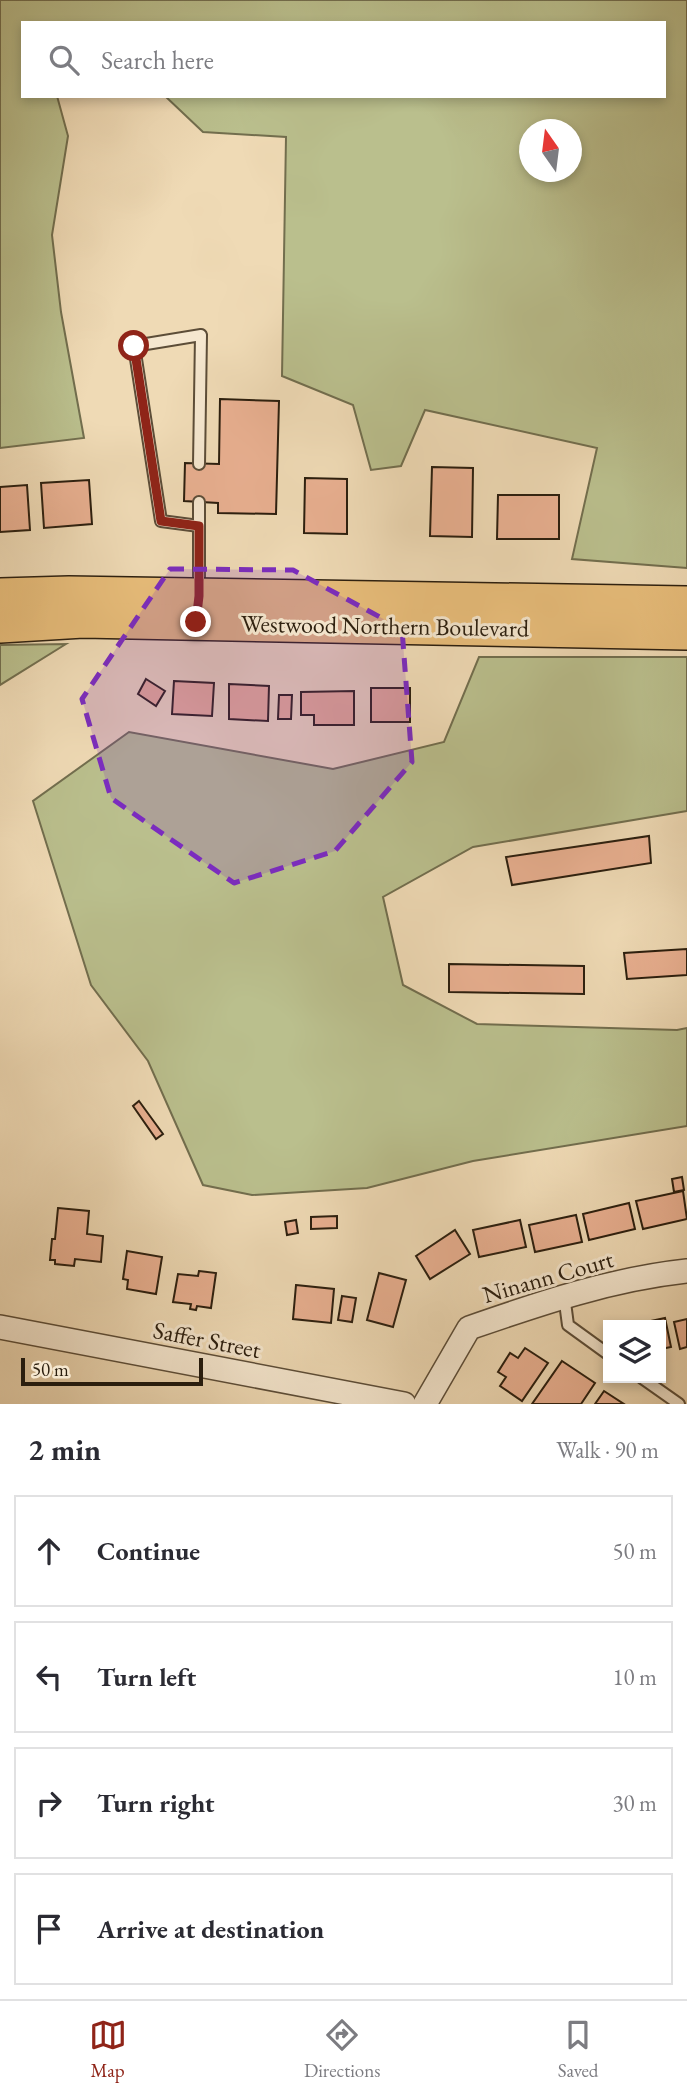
<!DOCTYPE html>
<html lang="en">
<head>
<meta charset="utf-8">
<style>
  :root { --surface:#fff; --page:#f2f2f3; --text:#2b2b33; --muted:#7c7c81; --line:#e1e1e2; --accent:#8f2418 }
  body { margin:0; font-family:"EB Garamond",serif; background:var(--page); color:var(--text) }
  .controls { position:absolute; right:21px; bottom:21px; display:grid; overflow:hidden; border-radius:0px; box-shadow:0 4px 10px #0003 }
  .controls button { width:63px; height:63px; display:grid; place-items:center; padding:0; border:0; border-bottom:2px solid var(--line); background:var(--surface); color:var(--text); font:35px sans-serif }
  .compass { position:absolute; left:519px; top:119px; width:63px; height:63px; border-radius:50%; background:var(--surface); box-shadow:0 4px 10px #0003; rotate:346deg }
  .scale { position:absolute; left:21px; bottom:18px; width:182px; box-sizing:border-box; padding-left:7px; border:4px solid #2b1e0e; border-top:0; font-size:19px; line-height:24px; white-space:nowrap; color:#2b1e0e; -webkit-text-stroke:5px #f5e7cf; paint-order:stroke }
  .stop { position:absolute; width:21px; height:21px; margin:-16px; border:5px solid #8f2418; border-radius:50%; background:#fff }
  .stop.end { background:#8f2418; border-color:#fff; box-shadow:0 2px 7px #0008 }
  .list { margin:0; padding:0; list-style:none }
  h2 { display:flex; justify-content:space-between; align-items:center; height:91px; margin:0; padding:0 28px; font-size:30px }
  h2 small { font-size:23px; font-weight:400; color:var(--muted) }
  .list li { display:grid; grid-template-columns:46px 1fr auto; gap:21px; align-items:center; box-sizing:border-box; height:112px; margin:0 14px 14px; padding:0 14px; border:2px solid var(--line); border-radius:0px }
  .list b { display:block; font-size:26px; white-space:nowrap }
  .list em { font-size:23px; font-style:normal; color:var(--muted) }
  .icon { flex:none; width:38px; height:38px; fill:none; stroke:currentColor; stroke-width:2; stroke-linecap:round; stroke-linejoin:round }
  .map { position:relative; flex:none; width:687px; height:1404px; overflow:hidden }
  .search { position:absolute; background:var(--surface); box-shadow:0 4px 10px #0003; left:21px; right:21px; top:21px; height:77px; display:flex; align-items:center; gap:18px; box-sizing:border-box; padding:0 24px; border-radius:0px; color:var(--muted); font-size:26px }
  .sheet { height:595px; background:var(--surface) }
  nav { display:flex; justify-content:space-around; align-items:center; box-sizing:border-box; height:98px; border-top:2px solid var(--line); background:var(--surface); font-size:19px; color:var(--muted) }
  nav a { display:grid; justify-items:center; gap:4px }
  nav .on { color:var(--accent) }
  .map>svg:first-child { display:block }
  .green { fill:#babf8d; stroke:#726e4e; stroke-width:2; fill-rule:evenodd }
  .building { fill:#e9b091; stroke:#2b1e0e; stroke-width:2 }
  .lines { fill:none; stroke-linecap:round; stroke-linejoin:round }
  .service-casing { stroke:#5c4d38; stroke-width:14 }
  .minor-casing { stroke:#5c4d38; stroke-width:26 }
  .primary-casing { stroke:#2b1e0e; stroke-width:38 }
  .service { stroke:#f5e7cf; stroke-width:10 }
  .minor { stroke:#f5e7cf; stroke-width:23 }
  .primary { stroke:#e8bd7a; stroke-width:35 }
  .route { stroke:#8f2418; stroke-width:9 }
  .marked { fill:#7b2cbf; fill-opacity:0.2; stroke:#7b2cbf; stroke-width:5; stroke-dasharray:14 9; stroke-linejoin:round }
  .labels { text-anchor:middle; stroke-width:6; stroke-linejoin:round; paint-order:stroke }
  .street-label { font-size:24px; fill:#2b1e0e; stroke:#f5e7cf }
</style>
</head>
<body>
<div class="map">
<svg width="687" height="1404" viewBox="0 0 687 1404">
  <rect width="100%" height="100%" fill="#efdab5"/>
  <filter id="stains"><feTurbulence type="fractalNoise" baseFrequency=".00286" numOctaves="4"/><feColorMatrix values="0 0 0 0 .2 0 0 0 0 .09 0 0 0 0 .02 0 0 0 .5 -.17"/></filter>
  <radialGradient id="worn" r=".72"><stop offset=".6" stop-color="#630" stop-opacity="0"/><stop offset="1" stop-color="#630" stop-opacity=".3"/></radialGradient>
  <!-- green -->
  <g class="green">
    <path d="M 0,0 L 687,0 L 687,568 L 572,559 L 597,448 L 425,410 L 401,466 L 371,470 L 353,405 L 282,376 L 286,137 L 203,132 L 165,96 L 664,96 L 664,23 L 23,23 L 23,96 L 57,96 L 68,136 L 52,235 L 61,312 L 84,438 L 0,448 ZM 530,130 L 572,130 L 572,172 L 530,172 Z"/>
    <path d="M 66,644 L 0,685 L 0,645 Z"/>
    <path d="M 479,657 L 687,657 L 687,811 L 473,847 L 383,897 L 403,985 L 477,1024 L 677,1030 L 687,1028 L 687,1126 L 473,1161 L 367,1188 L 252,1195 L 203,1185 L 148,1061 L 91,985 L 33,801 L 129,732 L 333,769 L 444,742 Z"/>
  </g>
  <!-- building -->
  <g class="building">
    <path d="M 220,399 L 279,401 L 276,514 L 218,513 L 218,503 L 184,501 L 185,463 L 219,464 Z"/>
    <path d="M 432,467 L 473,468 L 472,537 L 430,536 Z"/>
    <path d="M 305,478 L 347,479 L 347,534 L 304,533 Z"/>
    <path d="M 89,480 L 92,524 L 44,528 L 41,483 Z"/>
    <path d="M 27,485 L 30,530 L 0,532 L 0,487 Z"/>
    <path d="M 498,495 L 559,495 L 559,539 L 497,539 Z"/>
    <path d="M 146,679 L 165,691 L 156,706 L 138,694 Z"/>
    <path d="M 174,681 L 214,683 L 212,716 L 172,714 Z"/>
    <path d="M 229,684 L 269,686 L 268,721 L 229,719 Z"/>
    <rect x="371" y="688" width="39" height="34"/>
    <path d="M 354,691 L 354,725 L 314,725 L 314,715 L 301,715 L 301,692 Z"/>
    <path d="M 279,695 L 292,695 L 291,719 L 278,719 Z"/>
    <path d="M 649,836 L 651,863 L 512,885 L 506,857 Z"/>
    <path d="M 687,949 L 687,975 L 627,979 L 624,953 Z"/>
    <path d="M 449,964 L 584,966 L 584,994 L 449,992 Z"/>
    <path d="M 139,1101 L 163,1134 L 156,1139 L 133,1106 Z"/>
    <path d="M 682,1177 L 684,1190 L 674,1192 L 672,1179 Z"/>
    <path d="M 683,1191 L 687,1219 L 643,1229 L 636,1201 Z"/>
    <path d="M 629,1203 L 635,1229 L 589,1240 L 583,1214 Z"/>
    <path d="M 58,1208 L 89,1211 L 87,1234 L 103,1236 L 101,1262 L 75,1259 L 74,1266 L 55,1264 L 55,1260 L 50,1260 L 52,1239 L 55,1239 Z"/>
    <path d="M 576,1215 L 582,1242 L 535,1252 L 529,1225 Z"/>
    <path d="M 337,1216 L 337,1228 L 311,1229 L 311,1217 Z"/>
    <path d="M 296,1220 L 298,1233 L 287,1235 L 285,1222 Z"/>
    <path d="M 520,1220 L 526,1247 L 479,1257 L 473,1230 Z"/>
    <path d="M 455,1230 L 470,1254 L 430,1279 L 416,1256 Z"/>
    <path d="M 127,1251 L 162,1257 L 156,1294 L 127,1289 L 128,1280 L 123,1279 Z"/>
    <path d="M 199,1271 L 216,1273 L 211,1308 L 197,1306 L 196,1310 L 190,1309 L 191,1304 L 173,1302 L 178,1274 L 198,1276 Z"/>
    <path d="M 379,1273 L 406,1280 L 393,1327 L 367,1320 Z"/>
    <path d="M 296,1285 L 334,1289 L 331,1323 L 293,1319 Z"/>
    <path d="M 342,1296 L 356,1298 L 352,1322 L 338,1320 Z"/>
    <path d="M 665,1318 L 671,1347 L 661,1349 L 661,1325 L 632,1325 Z"/>
    <path d="M 687,1319 L 687,1347 L 680,1349 L 674,1322 Z"/>
    <path d="M 525,1348 L 548,1363 L 522,1401 L 500,1386 L 506,1377 L 498,1372 L 510,1353 L 518,1358 Z"/>
    <path d="M 562,1361 L 595,1383 L 581,1404 L 532,1404 Z"/>
    <path d="M 604,1391 L 624,1404 L 595,1404 Z"/>
  </g>
  <g class="lines">
    <!-- service casing -->
    <g class="service-casing">
      <g id="service">
        <path d="M 199,526 L 161,521 L 134,346 L 201,335 L 199,464"/>
        <path d="M 199,592 L 199,502"/>
        <path d="M 564,1295 L 568,1325 L 608,1354"/>
        <path d="M 642,1378 L 679,1404"/>
      </g>
    </g>
    <!-- minor casing -->
    <g class="minor-casing">
      <g id="minor">
        <path d="M 0,1327 L 404,1404"/>
        <path d="M 425,1404 L 469,1328 C 541,1303 612,1279 687,1271"/>
      </g>
    </g>
    <!-- primary casing -->
    <g class="primary-casing">
      <g id="primary">
        <path d="M 0,596 L 69,594 L 687,604"/>
        <path d="M 0,625 L 83,620 L 687,632"/>
      </g>
    </g>
    <!-- service -->
    <use href="#service" class="service"/>
    <!-- minor -->
    <use href="#minor" class="minor"/>
    <!-- primary -->
    <use href="#primary" class="primary"/>
  </g>
  <g class="lines">
    <!-- route -->
    <path class="route" d="M 134,346 L 161,521 L 199,526 L 199,596 L 196,622"/>
  </g>
  <!-- marked area -->
  <path class="marked" d="M 170,569 L 293,570 L 402,629 L 412,762 L 335,851 L 234,883 L 111,798 L 82,699 Z"/>
  <g class="labels">
    <!-- street labels -->
    <g class="street-label">
      <text transform="translate(385 626) rotate(1)" y="8">Westwood Northern Boulevard</text>
      <text transform="translate(548 1277) rotate(-16)" y="8">Ninann Court</text>
      <text transform="translate(207 1340) rotate(11)" y="8">Saffer Street</text>
    </g>
  </g>
  <rect width="100%" height="100%" filter="url(#stains)"/>
  <rect width="100%" height="100%" fill="url(#worn)"/>
</svg>
<div class="controls">
<button><svg class="icon" aria-label="layers" viewBox="0 0 24 24"><path d="M12 4l9 5-9 5-9-5zM3 14l9 5 9-5"/></svg></button>
</div>
<svg class="compass" viewBox="-18 -18 36 36"><path d="M0-13l5 13h-10z" fill="#e53935"/><path d="M0 13l5-13h-10z" fill="#7c7c81"/></svg>
<div class="scale">50 m</div>
<div class="stop" style="left:134px;top:346px"></div>
<div class="stop end" style="left:196px;top:622px"></div>
<div class="search"><svg class="icon" aria-label="search" viewBox="0 0 24 24"><circle cx="10" cy="10" r="6"/><path d="M15 15l6 6"/></svg>Search here</div>
</div>
<section class="sheet">
<h2>2 min<small>Walk · 90 m</small></h2>
<ul class="list">
<li><svg class="icon" aria-label="ahead" viewBox="0 0 24 24"><path d="M12 20V5M6 11l6-6 6 6"/></svg><div><b>Continue</b></div><em>50 m</em></li>
<li><svg class="icon" aria-label="left" viewBox="0 0 24 24"><path d="M17 20v-9H6M10 6l-5 5 5 5"/></svg><div><b>Turn left</b></div><em>10 m</em></li>
<li><svg class="icon" aria-label="right" viewBox="0 0 24 24"><path d="M7 20v-9h11M14 6l5 5-5 5"/></svg><div><b>Turn right</b></div><em>30 m</em></li>
<li><svg class="icon" aria-label="arrive" viewBox="0 0 24 24"><path d="M6 21V4h12l-3 4 3 4H6"/></svg><div><b>Arrive at destination</b></div></li>
</ul>
</section>
<nav>
<a class="on"><svg class="icon" aria-label="map" viewBox="0 0 24 24"><path d="M3 6l6-2 6 2 6-2v14l-6 2-6-2-6 2zM9 4v14M15 6v14"/></svg>Map</a>
<a><svg class="icon" aria-label="directions" viewBox="0 0 24 24"><path d="M12 3l9 9-9 9-9-9zM9 14v-3h6M13 9l2 2-2 2"/></svg>Directions</a>
<a><svg class="icon" aria-label="saved" viewBox="0 0 24 24"><path d="M7 4h10v16l-5-4-5 4z"/></svg>Saved</a>
</nav>
</body>
</html>
